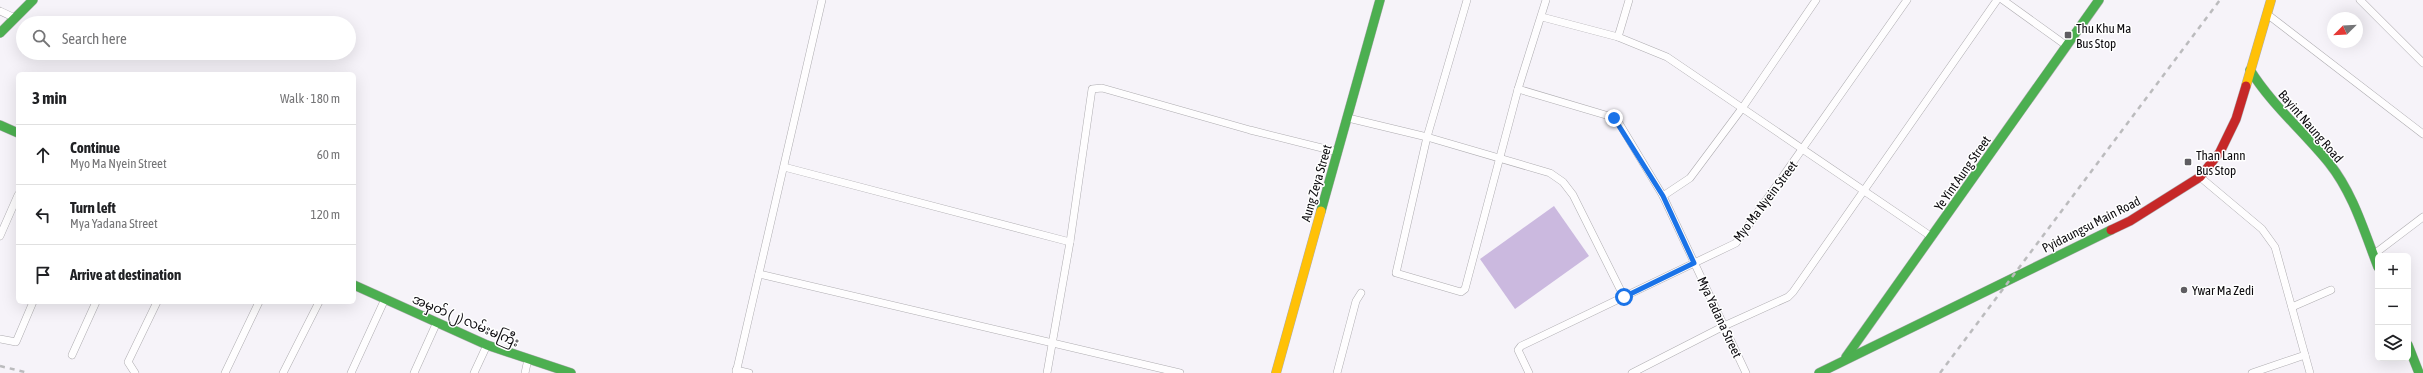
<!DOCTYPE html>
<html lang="en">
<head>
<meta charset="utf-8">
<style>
  :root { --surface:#fff; --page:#f2f2f2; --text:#202124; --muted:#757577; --line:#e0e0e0 }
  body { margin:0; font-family:"Asap Condensed","Noto Sans Myanmar",sans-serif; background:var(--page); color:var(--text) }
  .controls { position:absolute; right:12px; bottom:12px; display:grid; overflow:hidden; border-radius:6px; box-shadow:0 4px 16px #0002 }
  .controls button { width:36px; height:36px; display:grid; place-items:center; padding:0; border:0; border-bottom:1px solid var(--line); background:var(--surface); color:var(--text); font:20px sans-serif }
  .compass { position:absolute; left:2327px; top:12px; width:36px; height:36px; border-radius:50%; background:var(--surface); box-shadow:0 4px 16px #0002; rotate:246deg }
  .stop { position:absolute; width:12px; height:12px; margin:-9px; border:3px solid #1a73e8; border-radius:50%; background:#fff }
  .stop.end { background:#1a73e8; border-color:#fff; box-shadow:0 1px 4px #0008 }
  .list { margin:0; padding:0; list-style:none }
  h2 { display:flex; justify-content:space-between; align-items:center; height:52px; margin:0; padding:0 16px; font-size:17px }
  h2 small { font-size:13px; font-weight:400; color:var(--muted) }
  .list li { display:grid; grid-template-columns:26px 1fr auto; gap:12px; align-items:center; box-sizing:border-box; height:60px; padding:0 16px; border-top:1px solid var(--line) }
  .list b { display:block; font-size:15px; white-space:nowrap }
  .list p { margin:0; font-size:13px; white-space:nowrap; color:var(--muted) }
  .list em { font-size:13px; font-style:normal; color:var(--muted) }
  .icon { flex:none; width:22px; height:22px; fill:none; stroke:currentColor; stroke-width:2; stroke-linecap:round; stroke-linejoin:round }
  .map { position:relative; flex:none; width:2423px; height:373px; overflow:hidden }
  .search { position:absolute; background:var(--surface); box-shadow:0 4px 16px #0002; left:16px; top:16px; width:340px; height:44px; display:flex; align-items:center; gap:10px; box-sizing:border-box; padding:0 14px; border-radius:22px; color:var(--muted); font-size:15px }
  .panel { position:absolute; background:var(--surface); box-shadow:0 4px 16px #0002; left:16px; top:72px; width:340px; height:232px; border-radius:6px }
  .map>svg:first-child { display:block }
  .water { fill:#cbb9df }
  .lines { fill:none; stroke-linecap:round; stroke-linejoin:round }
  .street-casing { stroke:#aeacb0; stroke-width:8 }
  .fast-casing { stroke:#aeacb0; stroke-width:10 }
  .slow-casing { stroke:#aeacb0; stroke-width:10 }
  .jam-casing { stroke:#aeacb0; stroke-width:10 }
  .street { stroke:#fefdfe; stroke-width:7 }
  .fast { stroke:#4caf50; stroke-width:9 }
  .slow { stroke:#ffc107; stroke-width:9 }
  .jam { stroke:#c62828; stroke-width:9 }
  .rail { stroke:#bbbbbd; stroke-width:2.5; stroke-dasharray:5 5; stroke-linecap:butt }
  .route { stroke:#1a73e8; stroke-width:5 }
  .poi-dot { fill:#5f5d62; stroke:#fff; stroke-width:1.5 }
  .labels { text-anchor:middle; stroke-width:3; stroke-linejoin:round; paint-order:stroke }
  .poi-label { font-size:13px; fill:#0e0c10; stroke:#fff; text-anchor:start }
  .street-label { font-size:13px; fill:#0e0c10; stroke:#fff }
</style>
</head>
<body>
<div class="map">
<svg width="2423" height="373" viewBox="0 0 2423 373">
  <rect width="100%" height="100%" fill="#f6f3f9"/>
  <!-- water -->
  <path class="water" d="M 1554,206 L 1589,256 L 1515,309 L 1480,259 Z"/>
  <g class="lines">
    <!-- street casing -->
    <g class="street-casing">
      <g id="street">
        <path d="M 1467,0 L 1427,137 L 1396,273 L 1461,292 L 1465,289 L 1518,89 L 1546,0"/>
        <path d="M 2003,0 L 2067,46"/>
        <path d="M 2360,0 L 2423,63"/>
        <path d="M 0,11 L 15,18"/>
        <path d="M 2267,14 L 2423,134"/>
        <path d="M 1542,17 L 1618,37 L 1667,57 L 1932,237"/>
        <path d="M 1618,37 L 1629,0"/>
        <path d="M 1518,89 L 1609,116 L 1619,123 L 1663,196 L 1746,373"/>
        <path d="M 1348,118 L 1427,137 L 1550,173 L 1563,182 L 1573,195 L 1624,297"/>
        <path d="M 784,167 L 1070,242"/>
        <path d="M 2200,177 L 2262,229 L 2275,247 L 2310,373"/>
        <path d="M 1663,196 L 1690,178 L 1743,107 L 1816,0"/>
        <path d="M 0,236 L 18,195"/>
        <path d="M 2373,255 L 2423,217"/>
        <path d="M 759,274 L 1180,373"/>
        <path d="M 2292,307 L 2331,290"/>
        <path d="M 0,339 L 16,342 L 33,302"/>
        <path d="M 72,355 L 96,302"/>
        <path d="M 736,370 L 749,373"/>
        <path d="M 135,373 L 128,362 L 157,302"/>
        <path d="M 225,373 L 259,302"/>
        <path d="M 283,373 L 319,302"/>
        <path d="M 351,373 L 385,299"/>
        <path d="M 414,373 L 437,322"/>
        <path d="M 474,373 L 487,345"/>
        <path d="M 525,373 L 528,359"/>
        <path d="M 736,373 L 822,0"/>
        <path d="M 1047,373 L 1070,242 L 1092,89 L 1102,88 L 1250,130 L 1338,152"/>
        <path d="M 1337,373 L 1356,301 L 1361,293"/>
        <path d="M 1529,373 L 1518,350 L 1521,346 L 1736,243 L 1907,0"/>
        <path d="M 1632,373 L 1724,326 L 1788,297 L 1793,292 L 1997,0"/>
        <path d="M 2252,373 L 2305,355"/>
      </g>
    </g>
    <!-- fast casing -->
    <g class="fast-casing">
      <g id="fast">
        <path d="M 0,33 L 33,0"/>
        <path d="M 2250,70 C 2272,105 2303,131 2329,163 C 2353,193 2364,231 2378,267"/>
        <path d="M 0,125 L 18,133"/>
        <path d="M 1321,211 L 1380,0"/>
        <path d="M 354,285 L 487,345 L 571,373"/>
        <path d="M 2408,345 L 2419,373"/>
        <path d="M 1846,357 L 2099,0"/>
        <path d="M 1819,373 L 2111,230"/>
      </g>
    </g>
    <!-- slow casing -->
    <g class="slow-casing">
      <g id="slow">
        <path d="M 2246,86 L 2271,0"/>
        <path d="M 1276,373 L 1321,211"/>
      </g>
    </g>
    <!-- jam casing -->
    <g class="jam-casing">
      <path id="jam" d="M 2111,230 L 2130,221 L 2200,177 L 2220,152 L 2236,119 L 2246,86"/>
    </g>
    <!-- street -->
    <use href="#street" class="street"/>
    <!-- fast -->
    <use href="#fast" class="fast"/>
    <!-- slow -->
    <use href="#slow" class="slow"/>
    <!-- jam -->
    <use href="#jam" class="jam"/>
    <!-- rail -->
    <g class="rail">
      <path d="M 0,366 L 29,373"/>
      <path d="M 1940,373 L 2220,0"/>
    </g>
  </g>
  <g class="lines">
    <!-- route -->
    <path class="route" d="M 1614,118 L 1663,196 L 1694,263 L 1624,297"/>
  </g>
  <!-- markers -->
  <g class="poi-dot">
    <rect x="2064" y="31" width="8" height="8" rx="2"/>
    <rect x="2184" y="158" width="8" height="8" rx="2"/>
    <circle cx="2184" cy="290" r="4"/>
  </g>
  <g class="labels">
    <!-- poi labels -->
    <g class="poi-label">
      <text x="2076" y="33">Thu Khu Ma<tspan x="2076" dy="15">Bus Stop</tspan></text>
      <text x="2196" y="160">Than Lann<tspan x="2196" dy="15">Bus Stop</tspan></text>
      <text x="2192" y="295">Ywar Ma Zedi</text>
    </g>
    <!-- street labels -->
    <g class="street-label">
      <text transform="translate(2311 126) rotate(49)" y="5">Bayint Naung Road</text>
      <text transform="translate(1962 173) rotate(-55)" y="5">Ye Yint Aung Street</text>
      <text transform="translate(1316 183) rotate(-74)" y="5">Aung Zeya Street</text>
      <text transform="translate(1765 201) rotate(-53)" y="5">Myo Ma Nyein Street</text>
      <text transform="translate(2091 224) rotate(-27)" y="5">Pyidaungsu Main Road</text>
      <text transform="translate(1720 317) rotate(65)" y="5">Mya Yadana Street</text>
      <text transform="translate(466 320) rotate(23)" y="5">အမှတ် (၂) လမ်းမကြီး</text>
    </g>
  </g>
</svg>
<div class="controls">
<button>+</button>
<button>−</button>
<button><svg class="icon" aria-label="layers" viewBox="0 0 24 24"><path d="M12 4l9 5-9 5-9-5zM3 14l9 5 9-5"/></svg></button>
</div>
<svg class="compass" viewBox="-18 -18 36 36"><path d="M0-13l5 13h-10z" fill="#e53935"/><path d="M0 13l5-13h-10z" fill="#757577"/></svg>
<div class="stop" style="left:1624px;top:297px"></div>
<div class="stop end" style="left:1614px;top:118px"></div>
<div class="search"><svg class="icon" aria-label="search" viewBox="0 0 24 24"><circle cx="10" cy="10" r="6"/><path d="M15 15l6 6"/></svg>Search here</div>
<section class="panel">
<h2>3 min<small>Walk · 180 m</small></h2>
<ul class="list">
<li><svg class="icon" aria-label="ahead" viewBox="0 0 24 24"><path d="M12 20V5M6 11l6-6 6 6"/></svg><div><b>Continue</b><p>Myo Ma Nyein Street</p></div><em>60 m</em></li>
<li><svg class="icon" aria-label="left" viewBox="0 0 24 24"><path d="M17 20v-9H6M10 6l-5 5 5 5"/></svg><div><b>Turn left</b><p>Mya Yadana Street</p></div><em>120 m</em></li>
<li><svg class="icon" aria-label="arrive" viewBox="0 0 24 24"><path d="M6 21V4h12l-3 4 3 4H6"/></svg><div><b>Arrive at destination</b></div></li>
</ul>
</section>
</div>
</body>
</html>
